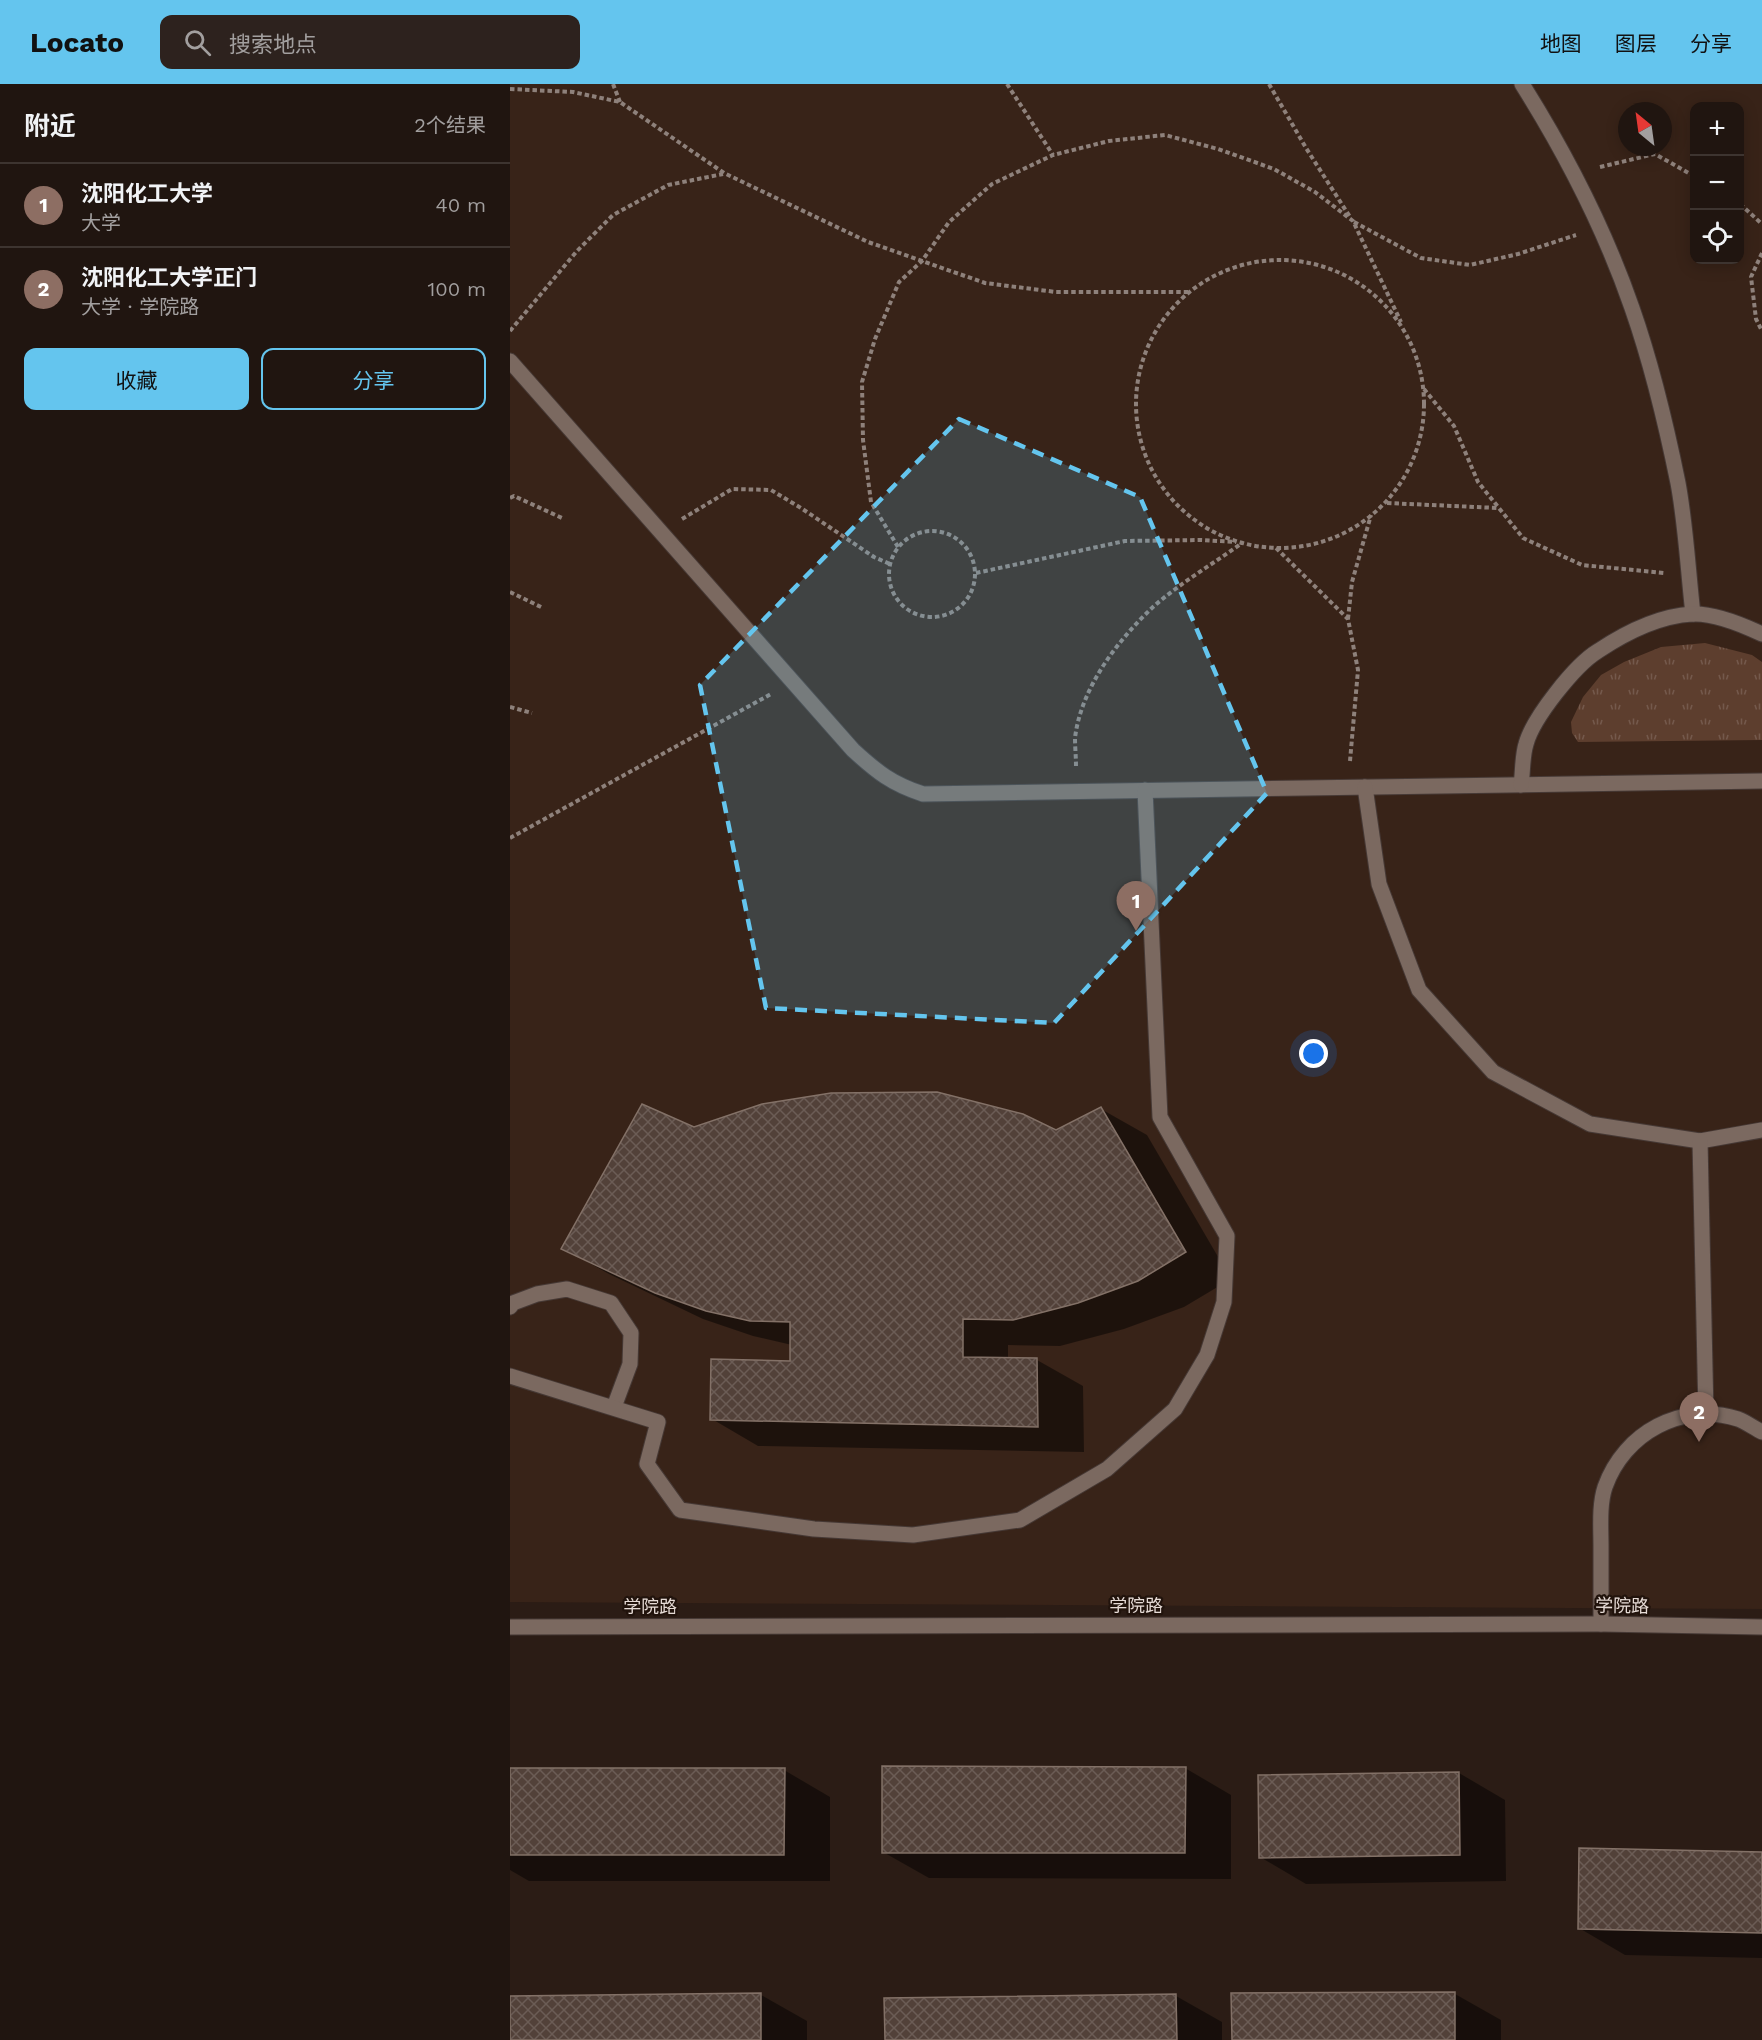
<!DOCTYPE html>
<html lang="zh">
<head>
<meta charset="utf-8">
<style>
  :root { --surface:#201510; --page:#2d221e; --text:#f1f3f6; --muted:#a29f9f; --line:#3d3430; --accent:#64c5ee }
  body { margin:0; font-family:"Work Sans","Noto Sans SC",sans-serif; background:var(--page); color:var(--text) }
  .controls { position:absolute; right:18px; top:18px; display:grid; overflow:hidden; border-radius:12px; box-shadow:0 3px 15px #0003 }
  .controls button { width:54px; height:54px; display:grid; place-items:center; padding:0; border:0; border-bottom:2px solid var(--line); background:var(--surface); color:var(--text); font:30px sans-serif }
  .compass { position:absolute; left:1108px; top:18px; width:54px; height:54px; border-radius:50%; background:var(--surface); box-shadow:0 3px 15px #0003; rotate:331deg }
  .you { position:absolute; left:804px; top:970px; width:21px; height:21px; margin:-15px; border:4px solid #fff; border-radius:50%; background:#1a73e8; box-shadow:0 0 0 9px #1a73e833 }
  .badge { display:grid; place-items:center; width:39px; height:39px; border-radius:50%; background:var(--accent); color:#fff; font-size:20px; font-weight:700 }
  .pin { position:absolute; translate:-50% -50px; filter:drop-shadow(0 2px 3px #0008) }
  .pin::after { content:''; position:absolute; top:32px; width:21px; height:18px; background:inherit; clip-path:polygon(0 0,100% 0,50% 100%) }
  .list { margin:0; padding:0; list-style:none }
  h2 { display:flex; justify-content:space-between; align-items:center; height:78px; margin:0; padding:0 24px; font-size:26px }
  h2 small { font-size:20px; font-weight:400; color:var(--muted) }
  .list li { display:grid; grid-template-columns:39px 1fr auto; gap:18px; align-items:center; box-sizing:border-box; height:84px; padding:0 24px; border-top:2px solid var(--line) }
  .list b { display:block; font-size:22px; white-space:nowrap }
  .list p { margin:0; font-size:20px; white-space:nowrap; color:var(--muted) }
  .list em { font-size:20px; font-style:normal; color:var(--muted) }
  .actions { display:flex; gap:12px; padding:18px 24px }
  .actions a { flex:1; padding:14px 0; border:2px solid var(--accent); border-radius:12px; text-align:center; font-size:21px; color:var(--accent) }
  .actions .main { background:var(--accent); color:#111 }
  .icon { flex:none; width:33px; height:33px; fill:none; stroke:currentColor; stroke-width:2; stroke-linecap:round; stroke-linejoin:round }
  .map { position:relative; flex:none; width:1252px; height:1956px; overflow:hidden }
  header { display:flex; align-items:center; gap:36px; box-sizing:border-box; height:84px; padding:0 30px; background:var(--accent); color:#111 }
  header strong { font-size:28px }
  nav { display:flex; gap:33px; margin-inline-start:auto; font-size:21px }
  .search { width:420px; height:54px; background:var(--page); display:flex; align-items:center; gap:15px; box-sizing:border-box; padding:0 21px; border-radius:12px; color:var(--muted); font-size:22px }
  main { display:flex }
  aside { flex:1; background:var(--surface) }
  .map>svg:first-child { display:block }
  .built { fill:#382318; fill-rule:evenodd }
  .grass { fill:url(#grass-tufts) }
  .shadow { fill:#0007 }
  .building { fill:url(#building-cross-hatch); stroke:#837167; stroke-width:1.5 }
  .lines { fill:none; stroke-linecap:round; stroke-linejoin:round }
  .street-casing { stroke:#463935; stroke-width:17 }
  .secondary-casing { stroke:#463935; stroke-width:17 }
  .path { stroke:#8e817b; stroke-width:4; stroke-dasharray:4.5 3; stroke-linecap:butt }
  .street { stroke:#7b6960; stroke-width:15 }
  .secondary { stroke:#7b6960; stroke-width:15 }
  .marked { fill:#64c5ee; fill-opacity:0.2; stroke:#64c5ee; stroke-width:4.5; stroke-dasharray:12 8; stroke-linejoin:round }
  .labels { text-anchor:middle; stroke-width:4.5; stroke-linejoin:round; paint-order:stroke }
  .street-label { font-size:18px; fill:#e6dbd6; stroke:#21130c }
</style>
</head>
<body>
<header>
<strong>Locato</strong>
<div class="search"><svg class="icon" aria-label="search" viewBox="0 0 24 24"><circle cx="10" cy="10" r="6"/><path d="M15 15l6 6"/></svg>搜索地点</div>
<nav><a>地图</a><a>图层</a><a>分享</a></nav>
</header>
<main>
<aside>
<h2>附近<small>2个结果</small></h2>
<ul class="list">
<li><span class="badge" style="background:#8d6e63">1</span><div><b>沈阳化工大学</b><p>大学</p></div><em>40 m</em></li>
<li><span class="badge" style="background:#8d6e63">2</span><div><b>沈阳化工大学正门</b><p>大学 · 学院路</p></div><em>100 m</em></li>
</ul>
<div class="actions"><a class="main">收藏</a><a>分享</a></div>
</aside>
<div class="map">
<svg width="1252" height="1956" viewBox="0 0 1252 1956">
  <defs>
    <pattern id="grass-tufts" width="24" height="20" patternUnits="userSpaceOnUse" patternTransform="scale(1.5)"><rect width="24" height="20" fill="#5d3e2e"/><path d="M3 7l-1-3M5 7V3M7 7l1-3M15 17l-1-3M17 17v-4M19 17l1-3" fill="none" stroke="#74594c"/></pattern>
    <pattern id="building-cross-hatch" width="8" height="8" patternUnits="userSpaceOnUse" patternTransform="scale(1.5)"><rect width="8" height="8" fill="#524139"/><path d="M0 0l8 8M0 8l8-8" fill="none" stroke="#6b5c55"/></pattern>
  </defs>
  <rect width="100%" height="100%" fill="#2b1c15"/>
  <!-- built -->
  <path class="built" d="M 0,0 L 1252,0 L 1252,1525 L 0,1518 ZM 1184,22 L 1230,22 L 1230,176 L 1184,176 ZM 1117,27 L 1153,27 L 1153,63 L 1117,63 Z"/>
  <!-- grass -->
  <path class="grass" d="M 1195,559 L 1242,571 L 1252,578 L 1252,656 L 1068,658 L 1062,649 L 1061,638 L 1073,613 L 1091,591 L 1114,578 L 1151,563 Z"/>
  <!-- shadow -->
  <g class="shadow">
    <path d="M 591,1025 L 637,1051 L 721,1195 L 674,1223 L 614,1245 L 550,1262 L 498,1261 L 498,1275 L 527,1276 L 573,1302 L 574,1368 L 248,1362 L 202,1335 L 282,1278 L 282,1261 L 243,1252 L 193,1235 L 99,1190 L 53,1164 L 184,1045 L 546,1048 Z"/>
    <path d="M 675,1684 L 721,1711 L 721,1795 L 419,1794 L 373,1768 Z"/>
    <path d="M 0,1686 L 274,1686 L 320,1713 L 320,1797 L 19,1797 L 0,1786 Z"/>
    <path d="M 949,1689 L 995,1716 L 996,1797 L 796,1800 L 750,1773 Z"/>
    <path d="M 1071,1765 L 1252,1769 L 1252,1874 L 1115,1871 L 1069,1844 Z"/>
    <path d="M 945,1910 L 991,1936 L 991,1956 L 723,1956 Z"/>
    <path d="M 251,1911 L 297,1937 L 297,1956 L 0,1956 L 0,1913 Z"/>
    <path d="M 666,1912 L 712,1938 L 712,1956 L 376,1956 Z"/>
  </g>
  <!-- building -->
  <g class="building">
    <path d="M 427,1008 L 513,1030 L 546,1046 L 591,1023 L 676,1168 L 628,1197 L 568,1219 L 503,1236 L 453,1235 L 453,1273 L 527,1274 L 528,1343 L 200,1336 L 201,1275 L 280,1277 L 280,1238 L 240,1237 L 196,1227 L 145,1209 L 51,1165 L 132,1020 L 184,1043 L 252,1020 L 321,1009 Z"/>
    <path d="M 372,1682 L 676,1683 L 675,1769 L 372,1769 Z"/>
    <path d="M 0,1684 L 275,1684 L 274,1771 L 0,1771 Z"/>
    <path d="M 949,1688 L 950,1771 L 749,1774 L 748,1691 Z"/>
    <path d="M 1069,1764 L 1252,1768 L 1252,1849 L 1068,1845 Z"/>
    <path d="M 945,1908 L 945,1956 L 722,1956 L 721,1909 Z"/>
    <path d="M 251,1909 L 251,1956 L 0,1956 L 0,1912 Z"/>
    <path d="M 666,1910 L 667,1956 L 375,1956 L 374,1914 Z"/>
  </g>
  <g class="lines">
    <!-- street casing -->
    <g class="street-casing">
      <g id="street">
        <path d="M 1012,0 C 1056,70 1095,146 1122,224 C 1142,281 1156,340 1168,399 C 1176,442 1178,487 1183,530"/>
        <path d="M 0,277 L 343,666 C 367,688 382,700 413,710 L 1252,697"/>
        <path d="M 1011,701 C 1013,688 1012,673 1016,660 C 1023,634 1065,581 1088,567 C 1115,549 1149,532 1182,530 C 1203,529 1233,541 1252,550"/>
        <path d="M 855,703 L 869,800 L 909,906 L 983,988 L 1080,1040 L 1190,1057 L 1252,1046"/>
        <path d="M 1190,1057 L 1196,1330"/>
        <path d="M 0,1223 L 3,1219 L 27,1210 L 57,1205 L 101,1219 L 121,1249 L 120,1280 L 104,1323"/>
        <path d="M 0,1292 L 148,1338 L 137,1380 L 170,1426 L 304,1445 L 403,1451 L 510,1436 L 597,1385 L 665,1325 L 697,1271 L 714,1218 L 717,1152 L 650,1033 L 635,706"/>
        <path d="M 1091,1540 C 1091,1514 1091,1488 1091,1462 C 1091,1444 1089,1421 1095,1403 C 1114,1349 1172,1317 1228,1335 C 1236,1338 1244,1344 1252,1348"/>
      </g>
    </g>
    <!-- secondary casing -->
    <g class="secondary-casing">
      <path id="secondary" d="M 0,1543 L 1091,1540 L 1252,1543"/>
    </g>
    <!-- path -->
    <g class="path">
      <path d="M 103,0 L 110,18"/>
      <path d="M 497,0 L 543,71"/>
      <path d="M 759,0 L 796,64 L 840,133"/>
      <path d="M 0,5 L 63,8 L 110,18 L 214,89 L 358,158 L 475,199 L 546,208 L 678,208"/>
      <path d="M 1090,83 L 1145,70 L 1184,92"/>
      <path d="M 1230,120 L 1252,140"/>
      <path d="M 844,138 L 911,174 L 960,181 L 1008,170 L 1066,151"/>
      <path d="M 1252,169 L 1241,193 L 1246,235 L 1252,247"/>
      <circle cx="770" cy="320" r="144"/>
      <path d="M 0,247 L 67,167 L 103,131 L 158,101 L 213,90"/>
      <path d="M 914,305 L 944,342 L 968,398 L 1013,454 L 1072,481 L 1154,489"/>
      <path d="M 0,414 L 4,412 L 52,434"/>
      <path d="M 877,419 L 988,424"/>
      <path d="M 172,435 L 222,405 L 261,406 L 291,424 L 364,473 L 380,480"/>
      <circle cx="422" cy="490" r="43"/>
      <path d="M 388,463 L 361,418 L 353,356 L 352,298 L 365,255 L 389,198 L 412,177 L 439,138 L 482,100 L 543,71 L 599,57 L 655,51 L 708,65 L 764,85 L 805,108 L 843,137 L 891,238"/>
      <path d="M 766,464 L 838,535 L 848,586 L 840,677"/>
      <path d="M 466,489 L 615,457 L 691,456 L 726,458"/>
      <path d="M 0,508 L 33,524"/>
      <path d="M 838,535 L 842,498 L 861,431"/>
      <path d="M 0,623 L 22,629"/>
      <path d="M 566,682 C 566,673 565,663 565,654 C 571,604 607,557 643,523 C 670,499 703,480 732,459"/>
      <path d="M 0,754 L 261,610"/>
    </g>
    <!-- street -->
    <use href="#street" class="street"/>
    <!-- secondary -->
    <use href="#secondary" class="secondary"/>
  </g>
  <!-- marked area -->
  <path class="marked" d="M 449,335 L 630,413 L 757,709 L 544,939 L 256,924 L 190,601 Z"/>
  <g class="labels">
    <!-- street labels -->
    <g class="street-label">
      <text x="626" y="1528">学院路</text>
      <text transform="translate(1112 1522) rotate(1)" y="6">学院路</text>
      <text x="140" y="1529">学院路</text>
    </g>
  </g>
</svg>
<div class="controls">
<button>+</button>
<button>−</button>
<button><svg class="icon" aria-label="locate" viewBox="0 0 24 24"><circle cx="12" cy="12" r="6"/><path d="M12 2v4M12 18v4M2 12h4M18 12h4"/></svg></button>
</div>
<svg class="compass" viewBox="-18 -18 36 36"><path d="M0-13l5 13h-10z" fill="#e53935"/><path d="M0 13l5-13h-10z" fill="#a29f9f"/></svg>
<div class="you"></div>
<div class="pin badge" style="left:626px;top:847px;background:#8d6e63">1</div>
<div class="pin badge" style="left:1189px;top:1358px;background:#8d6e63">2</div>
</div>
</main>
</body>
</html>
